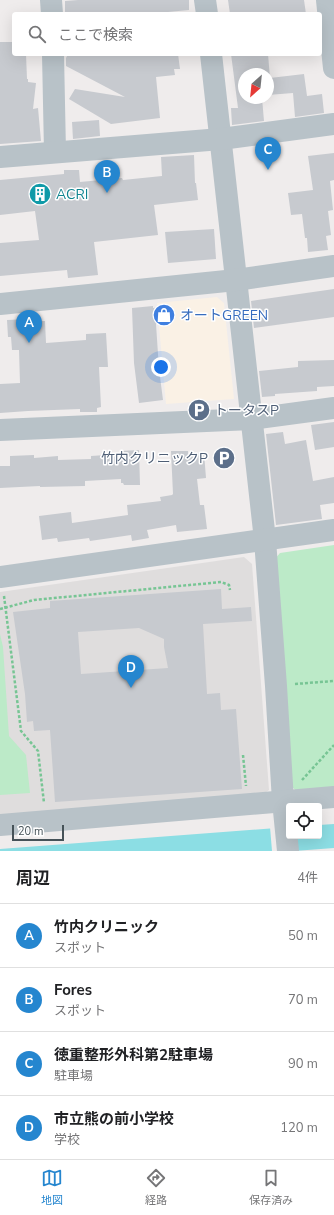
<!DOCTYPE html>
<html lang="ja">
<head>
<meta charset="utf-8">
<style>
  :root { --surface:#fff; --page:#f6f6f6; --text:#202124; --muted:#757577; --line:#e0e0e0; --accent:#2586cf }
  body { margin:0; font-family:"Nunito Sans","Noto Sans JP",sans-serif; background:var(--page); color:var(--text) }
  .controls { position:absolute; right:12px; bottom:12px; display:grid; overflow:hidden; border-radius:4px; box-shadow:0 4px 16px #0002 }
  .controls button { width:36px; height:36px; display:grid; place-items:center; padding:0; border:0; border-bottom:1px solid var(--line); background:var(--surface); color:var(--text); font:20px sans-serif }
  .compass { position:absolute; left:238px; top:68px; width:36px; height:36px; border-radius:50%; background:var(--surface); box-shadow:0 4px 16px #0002; rotate:207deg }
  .scale { position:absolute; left:12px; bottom:10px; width:52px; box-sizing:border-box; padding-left:4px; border:2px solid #465258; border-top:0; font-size:11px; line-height:14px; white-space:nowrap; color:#465258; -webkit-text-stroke:3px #fff; paint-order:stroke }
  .you { position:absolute; left:161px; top:367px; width:14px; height:14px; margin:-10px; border:3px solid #fff; border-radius:50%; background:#1a73e8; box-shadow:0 0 0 6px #1a73e833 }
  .badge { display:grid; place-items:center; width:26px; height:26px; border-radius:50%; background:var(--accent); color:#fff; font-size:13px; font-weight:700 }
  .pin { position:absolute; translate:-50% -33px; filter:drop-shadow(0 1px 2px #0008) }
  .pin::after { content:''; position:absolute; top:21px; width:14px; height:12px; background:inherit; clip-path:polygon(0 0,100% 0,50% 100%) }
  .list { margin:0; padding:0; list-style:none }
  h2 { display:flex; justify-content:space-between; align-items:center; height:52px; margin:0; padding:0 16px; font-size:17px }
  h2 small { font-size:13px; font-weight:400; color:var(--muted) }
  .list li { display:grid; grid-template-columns:26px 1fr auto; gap:12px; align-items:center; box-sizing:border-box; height:64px; padding:0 16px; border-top:1px solid var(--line) }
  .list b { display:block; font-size:15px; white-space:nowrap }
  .list p { margin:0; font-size:13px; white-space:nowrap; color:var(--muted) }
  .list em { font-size:13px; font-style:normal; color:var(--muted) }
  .icon { flex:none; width:22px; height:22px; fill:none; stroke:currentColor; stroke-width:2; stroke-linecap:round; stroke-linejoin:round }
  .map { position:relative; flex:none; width:334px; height:851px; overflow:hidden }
  .search { position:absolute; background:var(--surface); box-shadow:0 4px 16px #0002; left:12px; right:12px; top:12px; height:44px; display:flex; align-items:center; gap:10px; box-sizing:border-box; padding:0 14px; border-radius:4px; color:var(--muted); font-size:15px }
  .sheet { height:308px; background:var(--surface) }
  nav { display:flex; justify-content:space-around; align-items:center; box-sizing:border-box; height:56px; border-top:1px solid var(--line); background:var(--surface); font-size:11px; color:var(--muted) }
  nav a { display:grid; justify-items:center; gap:2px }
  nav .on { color:var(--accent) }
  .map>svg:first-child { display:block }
  .commercial { fill:#faf1e5 }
  .education { fill:#dfdddd }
  .green { fill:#bceac8 }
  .water { fill:#8cdee4 }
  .pier { fill:#efecec }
  .building { fill:#c7cacf; fill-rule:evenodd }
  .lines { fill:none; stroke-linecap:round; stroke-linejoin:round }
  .path { stroke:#77c594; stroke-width:2.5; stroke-dasharray:3 2; stroke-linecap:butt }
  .minor { stroke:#b8c2c8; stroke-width:22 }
  .labels { text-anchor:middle; stroke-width:3; stroke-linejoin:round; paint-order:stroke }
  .culture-label { font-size:14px; fill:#0d838f; stroke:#fff; text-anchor:start }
  .shop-label { font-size:14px; fill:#366cbe; stroke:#fff; text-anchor:start }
  .service-label { font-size:14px; fill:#4e5e75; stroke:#fff; text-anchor:start }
</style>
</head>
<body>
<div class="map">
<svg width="334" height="851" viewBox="0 0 334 851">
  <rect width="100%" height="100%" fill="#efecec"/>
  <!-- commercial -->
  <path class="commercial" d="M 217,297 L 224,303 L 234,399 L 166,404 L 157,303 Z"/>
  <!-- education -->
  <path class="education" d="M 244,557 L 252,564 L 269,790 L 262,795 L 0,816 L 0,592 Z"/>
  <!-- green -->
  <g class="green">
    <path d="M 334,545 L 334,792 L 301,795 L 292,787 L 274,560 L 280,553 Z"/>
    <path d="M 0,634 L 3,647 L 9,736 L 26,755 L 30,793 L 0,795 Z"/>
  </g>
  <!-- water -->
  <path class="water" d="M 334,824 L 334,848 L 294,851 L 0,851 L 0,849 L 289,827 L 289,836 L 319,836 L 319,825 Z"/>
  <!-- pier -->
  <path class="pier" d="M 289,825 L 298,851 L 272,851 L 270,827 Z"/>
  <!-- building -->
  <g class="building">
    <path d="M 78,0 L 189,0 L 189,10 L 147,14 L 65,14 L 65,1 Z"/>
    <path d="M 228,0 L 304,0 L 306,14 L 230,14 Z"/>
    <path d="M 0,42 L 14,42 L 14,54 L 26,54 L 27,79 L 28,79 L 28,82 L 36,83 L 33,109 L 38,108 L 41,141 L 0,144 Z"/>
    <path d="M 68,54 L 178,54 L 180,69 L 174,69 L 175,75 L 156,77 L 160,118 L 111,124 L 69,99 L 75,89 L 125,97 L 66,66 L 66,58 Z"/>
    <path d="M 231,54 L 268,54 L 270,78 L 304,74 L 307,96 L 322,94 L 324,113 L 295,117 L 293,93 L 268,95 L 268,74 L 244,74 L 244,98 L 262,98 L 264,121 L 232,125 L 231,108 L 238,108 Z"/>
    <path d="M 99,120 L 100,136 L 73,139 L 72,122 Z"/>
    <path d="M 334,153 L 334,180 L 330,181 L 333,210 L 328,211 L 331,235 L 326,236 L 328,250 L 308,252 L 307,238 L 305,238 L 302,214 L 291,215 L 288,193 L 313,190 L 308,156 Z"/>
    <path d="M 194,155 L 195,183 L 196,183 L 198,200 L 154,205 L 158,235 L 94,242 L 98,275 L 68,278 L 67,270 L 0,276 L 0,243 L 39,240 L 35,211 L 0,215 L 0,180 L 64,174 L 64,170 L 79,170 L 80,182 L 122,178 L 123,180 L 162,176 L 161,157 Z"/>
    <path d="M 214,229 L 216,259 L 168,263 L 165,232 Z"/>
    <path d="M 334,289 L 334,317 L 254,328 L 251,301 Z"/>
    <path d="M 153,306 L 153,308 L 168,306 L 169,323 L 156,324 L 159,369 L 163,400 L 139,403 L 134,363 L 132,308 Z"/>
    <path d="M 29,319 L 28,321 L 45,321 L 46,343 L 86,340 L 86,334 L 106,333 L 108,367 L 99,367 L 101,407 L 97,408 L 97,412 L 80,412 L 80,409 L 28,411 L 0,413 L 0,384 L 20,383 L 19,350 L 12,350 L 11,337 L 8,337 L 7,320 Z"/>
    <path d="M 334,360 L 334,386 L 317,387 L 317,391 L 275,394 L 275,396 L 262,397 L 259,371 L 298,367 L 298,361 Z"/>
    <path d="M 334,422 L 334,447 L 315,450 L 311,425 Z"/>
    <path d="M 283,432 L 285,444 L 306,440 L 313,481 L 334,477 L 334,503 L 320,505 L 322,519 L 276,525 L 266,434 Z"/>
    <path d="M 139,450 L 140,485 L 124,485 L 123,483 L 121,483 L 121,479 L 85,481 L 85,486 L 40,487 L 40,486 L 0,488 L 0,466 L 10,466 L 10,456 L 34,455 L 34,458 L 58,456 L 58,460 L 91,459 L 91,456 L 120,454 L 120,451 Z"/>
    <path d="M 171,451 L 188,451 L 188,454 L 204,453 L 206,478 L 197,479 L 200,505 L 204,505 L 207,529 L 177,532 L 176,525 L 147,530 L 149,538 L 132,541 L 131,535 L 90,541 L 89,538 L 58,542 L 57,538 L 42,540 L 39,516 L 71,512 L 72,523 L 128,515 L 127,505 L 161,501 L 160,497 L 172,495 L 173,494 Z"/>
    <path d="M 221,589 L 222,609 L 251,607 L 252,621 L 203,624 L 207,694 L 220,693 L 221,710 L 236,709 L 242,789 L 55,802 L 50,730 L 34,731 L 33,721 L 27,722 L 25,694 L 13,612 L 50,608 L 50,601 ZM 139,628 L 164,639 L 164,647 L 168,668 L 81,674 L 78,632 Z"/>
  </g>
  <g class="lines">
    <!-- path -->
    <g class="path">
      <path d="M 4,596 L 21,731 L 38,751 L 44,803"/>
      <path d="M 0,609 L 34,600 L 200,584 L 221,582 L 229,585 L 230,590"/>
      <path d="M 295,684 L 334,681"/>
      <path d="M 243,755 L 246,786"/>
      <path d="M 302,780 L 334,745"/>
    </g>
    <!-- minor -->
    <g class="minor">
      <path d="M 51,0 L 52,14"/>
      <path d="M 205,0 L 207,14"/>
      <path d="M 327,0 L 334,68"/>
      <path d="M 53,54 L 55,152"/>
      <path d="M 211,54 L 265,540 L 276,686 L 283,801 L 288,851"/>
      <path d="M 0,157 L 221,139 L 334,124"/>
      <path d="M 0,304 L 236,280 L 334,266"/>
      <path d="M 0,430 L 252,419 L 334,408"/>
      <path d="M 0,577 L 334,530"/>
      <path d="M 0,825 L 334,797"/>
    </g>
  </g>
  <!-- icons -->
  <defs>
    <g id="building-disc" transform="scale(1.15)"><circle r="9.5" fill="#0f9aa8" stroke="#fff"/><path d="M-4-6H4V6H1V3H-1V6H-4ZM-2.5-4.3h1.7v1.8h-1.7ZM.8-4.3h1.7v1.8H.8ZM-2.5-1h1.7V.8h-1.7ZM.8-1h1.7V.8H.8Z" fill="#fff"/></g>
    <g id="shop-disc" transform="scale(1.15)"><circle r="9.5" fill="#3f7fe0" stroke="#fff"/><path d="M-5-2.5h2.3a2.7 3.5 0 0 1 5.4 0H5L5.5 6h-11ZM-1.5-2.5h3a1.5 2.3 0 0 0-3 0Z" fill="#fff"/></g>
    <g id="parking-disc" transform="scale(1.15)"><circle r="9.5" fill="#5c6f8a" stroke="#fff"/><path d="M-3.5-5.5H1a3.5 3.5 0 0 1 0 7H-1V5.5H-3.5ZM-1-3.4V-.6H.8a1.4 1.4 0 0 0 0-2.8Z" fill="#fff"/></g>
  </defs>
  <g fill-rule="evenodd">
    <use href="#building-disc" x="40" y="194"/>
    <use href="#shop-disc" x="164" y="315"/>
    <use href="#parking-disc" x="199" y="410"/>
    <use href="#parking-disc" x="224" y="458"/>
  </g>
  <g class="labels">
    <!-- culture labels -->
    <g class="culture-label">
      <text x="56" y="199">ACRI</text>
    </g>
    <!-- shop labels -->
    <g class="shop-label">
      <text x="180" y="320">オートGREEN</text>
    </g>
    <!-- service labels -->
    <g class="service-label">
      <text x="214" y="415">トータスP</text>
      <text x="208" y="463" text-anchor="end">竹内クリニックP</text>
    </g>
  </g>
</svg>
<div class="controls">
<button><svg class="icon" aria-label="locate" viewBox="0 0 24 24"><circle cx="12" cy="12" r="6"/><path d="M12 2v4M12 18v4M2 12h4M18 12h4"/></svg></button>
</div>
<svg class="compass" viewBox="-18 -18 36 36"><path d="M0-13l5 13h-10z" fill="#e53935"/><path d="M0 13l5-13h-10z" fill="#757577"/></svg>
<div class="scale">20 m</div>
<div class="you"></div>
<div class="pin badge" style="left:29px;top:343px">A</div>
<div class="pin badge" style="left:107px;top:193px">B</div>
<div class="pin badge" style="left:268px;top:170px">C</div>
<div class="pin badge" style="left:131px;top:688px">D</div>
<div class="search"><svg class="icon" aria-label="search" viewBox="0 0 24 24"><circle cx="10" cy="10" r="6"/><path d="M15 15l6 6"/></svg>ここで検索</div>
</div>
<section class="sheet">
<h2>周辺<small>4件</small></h2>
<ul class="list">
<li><span class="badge">A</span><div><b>竹内クリニック</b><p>スポット</p></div><em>50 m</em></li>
<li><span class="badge">B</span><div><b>Fores</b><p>スポット</p></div><em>70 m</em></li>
<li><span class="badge">C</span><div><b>徳重整形外科第2駐車場</b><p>駐車場</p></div><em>90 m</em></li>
<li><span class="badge">D</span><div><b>市立熊の前小学校</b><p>学校</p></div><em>120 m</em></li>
</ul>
</section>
<nav>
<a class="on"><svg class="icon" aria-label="map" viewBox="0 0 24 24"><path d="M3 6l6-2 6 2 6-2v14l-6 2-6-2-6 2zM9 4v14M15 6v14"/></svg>地図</a>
<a><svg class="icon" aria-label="directions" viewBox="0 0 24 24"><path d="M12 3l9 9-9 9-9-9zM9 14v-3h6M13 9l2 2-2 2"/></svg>経路</a>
<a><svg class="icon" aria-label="saved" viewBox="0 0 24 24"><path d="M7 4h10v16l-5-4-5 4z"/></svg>保存済み</a>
</nav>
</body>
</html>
